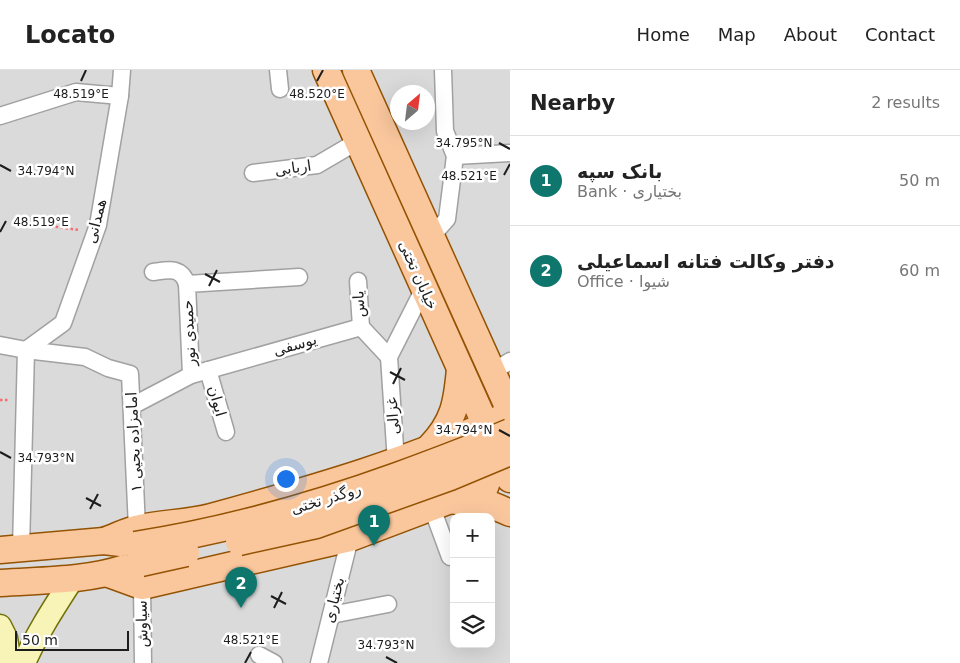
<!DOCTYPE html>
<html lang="en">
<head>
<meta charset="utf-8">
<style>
  :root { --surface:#fff; --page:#f2f2f2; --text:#222; --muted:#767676; --line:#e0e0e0; --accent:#0f766e }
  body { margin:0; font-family:"DejaVu Sans","Noto Naskh Arabic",sans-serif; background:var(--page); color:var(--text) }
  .controls { position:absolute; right:15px; bottom:15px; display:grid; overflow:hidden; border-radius:10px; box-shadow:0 5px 20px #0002 }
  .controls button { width:45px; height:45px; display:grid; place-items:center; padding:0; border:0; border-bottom:1px solid var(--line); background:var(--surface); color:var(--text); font:25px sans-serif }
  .compass { position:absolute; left:390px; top:15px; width:45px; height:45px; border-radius:50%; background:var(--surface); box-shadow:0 5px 20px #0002; rotate:28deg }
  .scale { position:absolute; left:15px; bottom:12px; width:114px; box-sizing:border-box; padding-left:5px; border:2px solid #1d1d1d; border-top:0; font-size:14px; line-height:18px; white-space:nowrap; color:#1d1d1d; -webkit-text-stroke:4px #fff; paint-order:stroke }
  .you { position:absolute; left:285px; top:408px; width:18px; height:18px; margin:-12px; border:4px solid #fff; border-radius:50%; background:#1a73e8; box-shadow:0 0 0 8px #1a73e833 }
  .badge { display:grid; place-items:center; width:32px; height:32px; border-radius:50%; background:var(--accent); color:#fff; font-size:16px; font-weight:700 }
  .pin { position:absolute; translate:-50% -41px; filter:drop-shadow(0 1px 2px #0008) }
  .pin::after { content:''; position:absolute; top:26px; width:18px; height:15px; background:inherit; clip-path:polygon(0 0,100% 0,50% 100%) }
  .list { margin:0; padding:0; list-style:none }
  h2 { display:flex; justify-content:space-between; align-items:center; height:65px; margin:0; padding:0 20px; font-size:21px }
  h2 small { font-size:16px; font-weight:400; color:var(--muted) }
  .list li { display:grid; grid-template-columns:32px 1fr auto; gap:15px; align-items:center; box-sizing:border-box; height:90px; padding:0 20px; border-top:1px solid var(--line) }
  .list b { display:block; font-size:19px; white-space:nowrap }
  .list p { margin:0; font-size:16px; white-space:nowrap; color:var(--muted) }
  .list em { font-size:16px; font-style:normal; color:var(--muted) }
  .icon { flex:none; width:28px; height:28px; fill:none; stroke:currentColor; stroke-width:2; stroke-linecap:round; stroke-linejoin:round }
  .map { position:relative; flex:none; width:510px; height:593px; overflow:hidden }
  header { display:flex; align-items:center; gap:30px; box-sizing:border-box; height:70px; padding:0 25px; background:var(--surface); border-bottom:1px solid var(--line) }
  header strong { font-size:24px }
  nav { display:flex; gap:28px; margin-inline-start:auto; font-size:18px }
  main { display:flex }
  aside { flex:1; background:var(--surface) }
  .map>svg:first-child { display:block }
  .residential { fill:#dbdada; fill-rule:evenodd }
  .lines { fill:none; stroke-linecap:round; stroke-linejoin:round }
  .street-casing { stroke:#a1a1a1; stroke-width:19 }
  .secondary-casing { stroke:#727107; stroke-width:25 }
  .primary-casing { stroke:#945303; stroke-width:29 }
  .path { stroke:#f76c6d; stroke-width:2.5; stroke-dasharray:2.5 2.5; stroke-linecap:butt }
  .street { stroke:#fff; stroke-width:16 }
  .secondary { stroke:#f8f4b8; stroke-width:22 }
  .primary { stroke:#fac79d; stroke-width:26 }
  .primary-bridge-casing { stroke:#945303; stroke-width:29; stroke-linecap:butt }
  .primary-bridge { stroke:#fac79d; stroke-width:26 }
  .ticks { fill:none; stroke:#1d1d1d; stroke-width:2 }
  .labels { text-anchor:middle; stroke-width:5; stroke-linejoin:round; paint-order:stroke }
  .street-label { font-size:15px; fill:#1d1d1d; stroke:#fff }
  .ticks-label { font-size:12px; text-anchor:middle; fill:#1d1d1d; stroke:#fff; stroke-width:5; stroke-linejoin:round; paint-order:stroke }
</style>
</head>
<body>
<header>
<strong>Locato</strong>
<nav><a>Home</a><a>Map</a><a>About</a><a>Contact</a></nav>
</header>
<main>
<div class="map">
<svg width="510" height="593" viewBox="0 0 510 593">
  <rect width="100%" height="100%" fill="#eee9e3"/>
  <!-- residential -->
  <path class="residential" d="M 0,0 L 510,0 L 510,593 L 0,593 ZM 398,22 L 428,22 L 428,52 L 398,52 ZM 454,447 L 491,447 L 491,574 L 454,574 Z"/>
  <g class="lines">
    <!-- street casing -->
    <g class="street-casing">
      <g id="street">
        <path d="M 278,0 L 280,19"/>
        <path d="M 0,46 L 76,22 L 120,26"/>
        <path d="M 455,86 L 510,83"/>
        <path d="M 253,103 L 317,95 L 358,71"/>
        <path d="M 431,167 L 447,149 L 455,86 L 445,61 L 443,0"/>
        <path d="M 153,202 C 168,200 181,196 187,214"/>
        <path d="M 358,211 L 361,257"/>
        <path d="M 0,275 L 26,280 L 85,287 L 108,298 L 130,304 L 137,458"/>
        <path d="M 26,280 L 63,253 L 98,155 L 120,26 L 122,0"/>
        <path d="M 208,300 L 226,362"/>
        <path d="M 492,302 L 510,291"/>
        <path d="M 191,305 L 187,214 L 299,207"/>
        <path d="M 132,336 L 191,305 L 361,257 L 389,287"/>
        <path d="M 396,392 L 389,287 L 424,218"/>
        <path d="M 432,438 L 450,487"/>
        <path d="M 21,479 L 26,280"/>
        <path d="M 142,516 L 143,593"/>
        <path d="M 331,545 L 388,534"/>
        <path d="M 259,585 L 274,593"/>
        <path d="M 319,593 L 350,468"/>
      </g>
    </g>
    <!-- secondary casing -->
    <g class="secondary-casing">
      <g id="secondary">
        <path d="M 0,556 L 6,568 L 10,593"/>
        <path d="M 24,593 C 37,563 55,536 73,508"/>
      </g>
    </g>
    <!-- primary casing -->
    <g class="primary-casing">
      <g id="primary">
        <path d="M 326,0 L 510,409"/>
        <path d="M 356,0 L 510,341"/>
        <path d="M 430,377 C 454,352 457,333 460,299"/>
        <path d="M 456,431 C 476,428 493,435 510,443"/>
        <path d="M 104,471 C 116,467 128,460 140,458 C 164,453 188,453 211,447 C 313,419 415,390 510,344"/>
        <path d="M 0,480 L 104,471 L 121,473"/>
        <path d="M 109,504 L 142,516 L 350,468 L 485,417 C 496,390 488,374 461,365"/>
        <path d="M 0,513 C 42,510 85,511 125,498"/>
      </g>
    </g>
    <!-- path -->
    <g class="path">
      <path d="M 21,152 L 79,160"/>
      <path d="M 0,330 L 10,330"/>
    </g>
    <!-- street -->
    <use href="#street" class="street"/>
    <!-- secondary -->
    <use href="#secondary" class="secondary"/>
    <!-- primary -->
    <use href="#primary" class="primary"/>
    <!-- primary-bridge casing -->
    <g class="primary-bridge-casing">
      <g id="primary-bridge">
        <path d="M 239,472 L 316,455 L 450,407 L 510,382"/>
        <path d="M 135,475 C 225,461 311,437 397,406 C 435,392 473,378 510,362"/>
        <path d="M 141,493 L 186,483"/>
      </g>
    </g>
    <!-- primary-bridge -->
    <use href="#primary-bridge" class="primary-bridge"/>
  </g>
  <!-- ticks -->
  <path class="ticks" d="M 81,11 L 86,0M 317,11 L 323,0M 499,73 L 510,79M 0,95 L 11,101M 504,105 L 510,94M 0,162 L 6,151M 205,204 L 220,212M 209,216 L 217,200M 390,302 L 405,310M 393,314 L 401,298M 499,360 L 510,366M 0,382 L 11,388M 86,428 L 101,436M 90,439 L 98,424M 271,526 L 286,534M 274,538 L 282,522M 386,587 L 397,593M 245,593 L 251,582"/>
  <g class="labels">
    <!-- street labels -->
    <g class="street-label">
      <text transform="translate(293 98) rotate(-8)" y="5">اربابی</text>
      <text transform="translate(96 151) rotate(-76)" y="5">همدانی</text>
      <text transform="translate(418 205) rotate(66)" y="5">خیابان تختی</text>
      <text transform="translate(359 234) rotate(-93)" y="5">یاس</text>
      <text transform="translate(189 263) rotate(-93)" y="5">حمیدی نور</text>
      <text transform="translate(295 275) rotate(-16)" y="5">یوسفی</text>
      <text transform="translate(217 331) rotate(74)" y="5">ایوان</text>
      <text transform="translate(393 346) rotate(-94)" y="5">غزالی</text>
      <text transform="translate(134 372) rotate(-93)" y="5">امامزاده یحیی ۱</text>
      <text transform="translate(326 429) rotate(-17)" y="5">روگذر تختی</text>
      <text transform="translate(334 530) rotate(-76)" y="5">بختیاری</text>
      <text transform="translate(142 554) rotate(-91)" y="5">سیاوش</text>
    </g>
  </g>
  <g class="ticks-label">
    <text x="81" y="28">48.519°E</text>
    <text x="317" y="28">48.520°E</text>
    <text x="464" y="77">34.795°N</text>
    <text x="46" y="105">34.794°N</text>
    <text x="469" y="110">48.521°E</text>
    <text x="41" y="156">48.519°E</text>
    <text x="464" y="364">34.794°N</text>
    <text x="46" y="392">34.793°N</text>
    <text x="251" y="574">48.521°E</text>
    <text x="386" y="579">34.793°N</text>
  </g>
</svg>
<div class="controls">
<button>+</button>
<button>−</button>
<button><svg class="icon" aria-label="layers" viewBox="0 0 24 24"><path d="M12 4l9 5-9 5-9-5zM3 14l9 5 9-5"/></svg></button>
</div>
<svg class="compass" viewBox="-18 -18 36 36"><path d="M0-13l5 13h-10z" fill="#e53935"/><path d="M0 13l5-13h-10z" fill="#767676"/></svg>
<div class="scale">50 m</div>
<div class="you"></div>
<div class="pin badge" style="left:374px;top:476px">1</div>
<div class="pin badge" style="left:241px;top:538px">2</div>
</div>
<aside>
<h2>Nearby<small>2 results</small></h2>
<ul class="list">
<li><span class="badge">1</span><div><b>بانک سپه</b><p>Bank · بختیاری</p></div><em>50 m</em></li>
<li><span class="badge">2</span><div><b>دفتر وکالت فتانه اسماعیلی</b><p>Office · شیوا</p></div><em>60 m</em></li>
</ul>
</aside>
</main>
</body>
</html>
